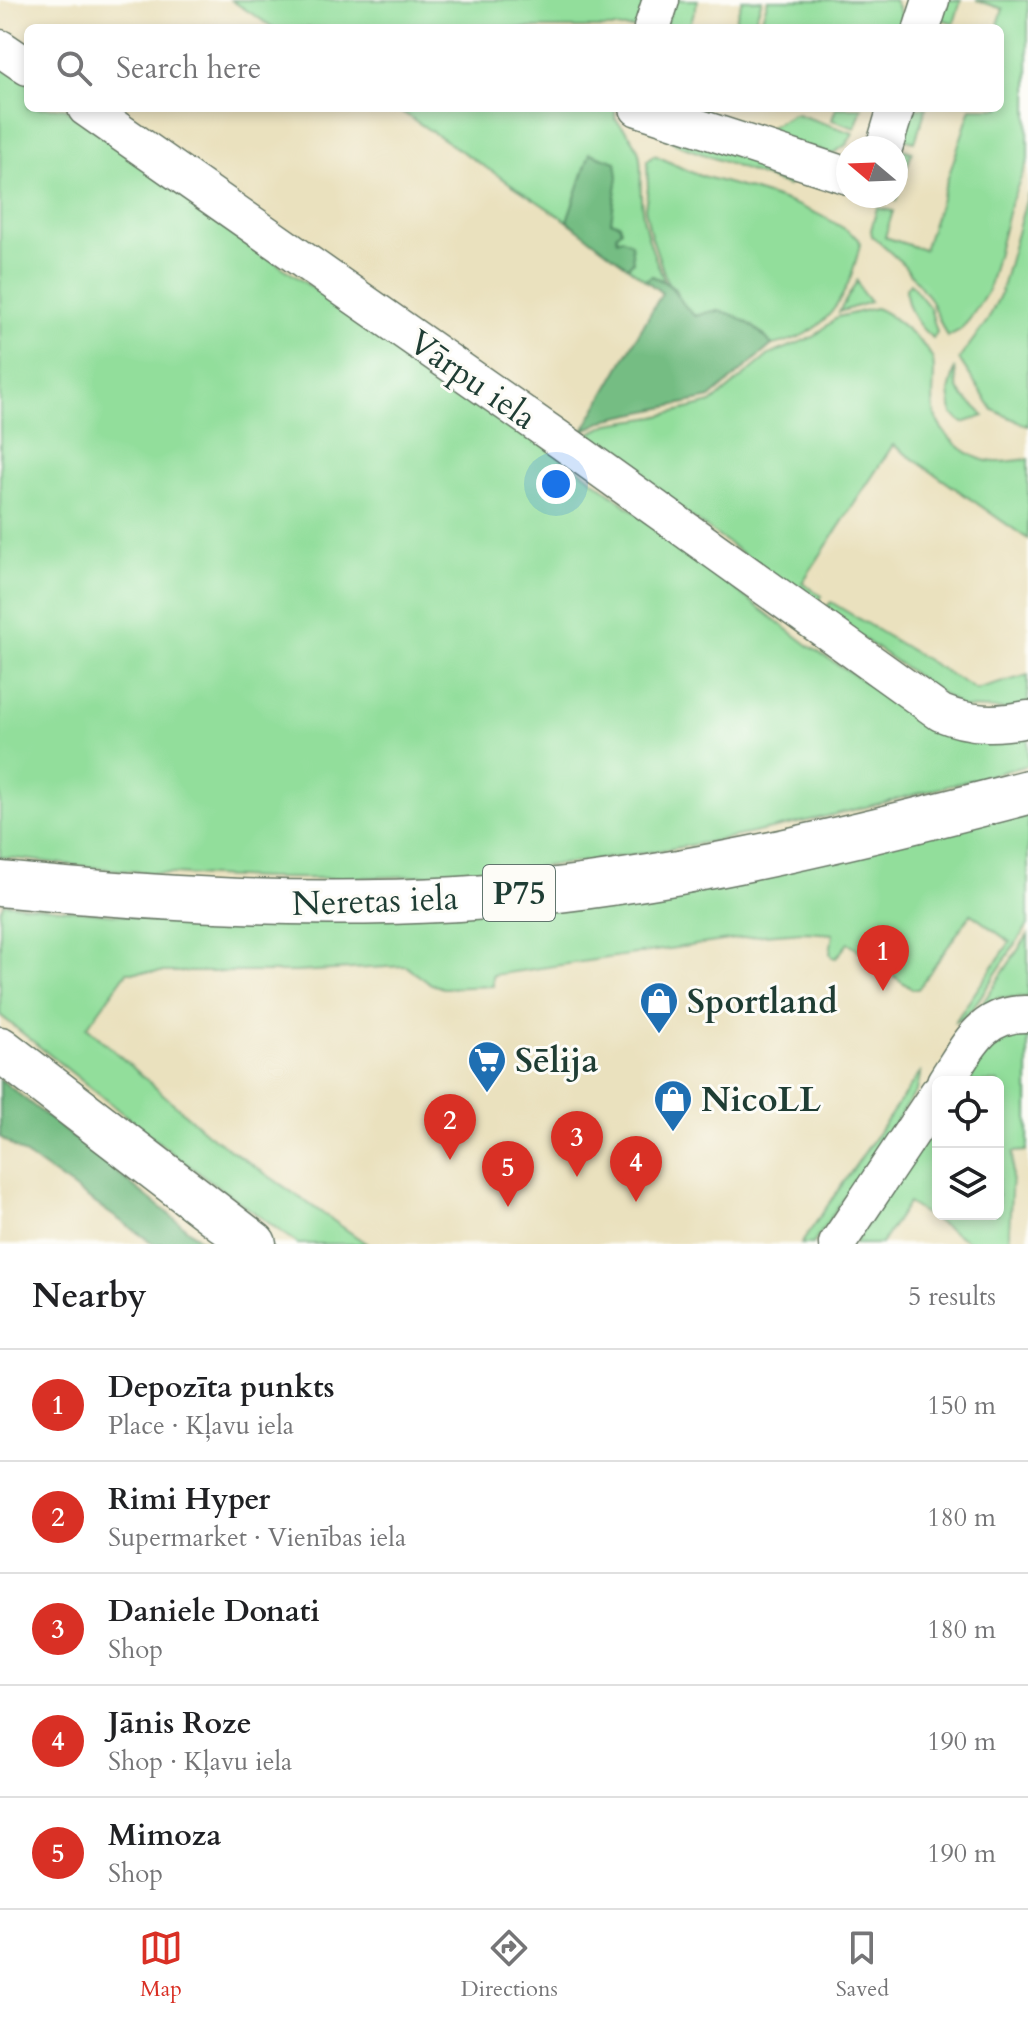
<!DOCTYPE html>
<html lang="en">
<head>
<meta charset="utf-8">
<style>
  :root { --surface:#fff; --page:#f6f6f6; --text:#202124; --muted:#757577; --line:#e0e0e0; --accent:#d93025 }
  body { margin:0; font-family:Cardo,serif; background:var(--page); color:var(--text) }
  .controls { position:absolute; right:24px; bottom:24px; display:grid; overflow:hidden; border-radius:12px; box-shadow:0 4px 12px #0003 }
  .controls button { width:72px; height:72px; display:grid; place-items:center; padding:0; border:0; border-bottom:2px solid var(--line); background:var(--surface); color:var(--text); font:40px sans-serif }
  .compass { position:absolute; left:836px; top:136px; width:72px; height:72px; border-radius:50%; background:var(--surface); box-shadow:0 4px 12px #0003; rotate:289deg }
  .you { position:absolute; left:556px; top:484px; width:28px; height:28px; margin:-20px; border:6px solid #fff; border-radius:50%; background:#1a73e8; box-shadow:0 0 0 12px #1a73e833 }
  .badge { display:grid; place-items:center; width:52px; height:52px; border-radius:50%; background:var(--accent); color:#fff; font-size:26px; font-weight:700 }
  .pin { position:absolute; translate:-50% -66px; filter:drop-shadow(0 2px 4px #0008) }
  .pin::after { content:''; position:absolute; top:42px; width:28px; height:24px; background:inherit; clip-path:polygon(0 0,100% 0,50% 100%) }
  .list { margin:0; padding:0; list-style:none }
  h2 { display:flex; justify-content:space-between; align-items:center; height:104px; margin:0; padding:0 32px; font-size:34px }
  h2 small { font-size:26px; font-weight:400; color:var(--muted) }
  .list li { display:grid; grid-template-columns:52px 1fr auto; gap:24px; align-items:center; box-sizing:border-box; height:112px; padding:0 32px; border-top:2px solid var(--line) }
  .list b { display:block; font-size:30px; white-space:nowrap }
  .list p { margin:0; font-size:26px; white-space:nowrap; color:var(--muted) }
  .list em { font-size:26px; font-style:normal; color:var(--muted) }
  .icon { flex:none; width:44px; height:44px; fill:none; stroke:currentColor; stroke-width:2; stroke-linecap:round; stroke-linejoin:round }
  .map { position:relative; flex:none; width:1028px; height:1244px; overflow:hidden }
  .search { position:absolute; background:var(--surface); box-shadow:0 4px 12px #0003; left:24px; right:24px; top:24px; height:88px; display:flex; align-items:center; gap:20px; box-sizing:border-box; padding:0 28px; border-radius:12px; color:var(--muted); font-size:30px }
  .sheet { height:664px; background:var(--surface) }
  nav { display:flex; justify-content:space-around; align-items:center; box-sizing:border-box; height:112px; border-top:2px solid var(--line); background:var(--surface); font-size:22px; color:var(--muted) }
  nav a { display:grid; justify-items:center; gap:4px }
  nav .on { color:var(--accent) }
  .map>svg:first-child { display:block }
  .green { fill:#92de9b; stroke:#588e68; stroke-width:2 }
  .forest { fill:#75bd83; stroke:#4a7d5c; stroke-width:2 }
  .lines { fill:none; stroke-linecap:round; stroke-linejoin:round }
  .minor-casing { stroke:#667664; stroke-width:39 }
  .major-casing { stroke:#667664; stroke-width:47 }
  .minor { stroke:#fff; stroke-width:36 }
  .major { stroke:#fff; stroke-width:44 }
  .labels { text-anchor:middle; stroke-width:6; stroke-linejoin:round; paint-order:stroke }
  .shield { fill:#fdfcf7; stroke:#62766e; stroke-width:2 }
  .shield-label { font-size:32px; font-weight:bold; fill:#1f3d34 }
  .street-label { font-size:34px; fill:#1f3d34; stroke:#fdfcf7 }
  .poi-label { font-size:34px; font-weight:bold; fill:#1f3d34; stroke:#fdfcf7; text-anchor:start }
</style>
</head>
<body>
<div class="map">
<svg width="1028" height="1244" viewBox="0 0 1028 1244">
  <rect width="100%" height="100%" fill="#fdfcf7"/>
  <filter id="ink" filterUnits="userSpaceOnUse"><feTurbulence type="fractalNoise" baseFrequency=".0125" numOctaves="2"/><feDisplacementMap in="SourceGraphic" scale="16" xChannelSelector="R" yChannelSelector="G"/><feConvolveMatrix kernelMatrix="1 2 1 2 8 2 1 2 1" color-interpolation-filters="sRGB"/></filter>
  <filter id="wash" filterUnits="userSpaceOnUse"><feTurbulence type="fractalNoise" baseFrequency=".006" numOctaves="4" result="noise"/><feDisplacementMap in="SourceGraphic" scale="32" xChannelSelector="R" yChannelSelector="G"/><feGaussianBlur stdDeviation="1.8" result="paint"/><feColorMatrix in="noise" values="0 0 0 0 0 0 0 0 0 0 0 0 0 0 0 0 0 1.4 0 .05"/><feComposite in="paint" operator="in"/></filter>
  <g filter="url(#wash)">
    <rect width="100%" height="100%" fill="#eae1be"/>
    <!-- green -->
    <g class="green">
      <path d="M 231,0 L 639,0 L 645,8 L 639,28 L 274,28 Z"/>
      <path d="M 675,0 L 698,0 L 689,28 L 666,25 Z"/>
      <path d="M 742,0 L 762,0 L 752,28 L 733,28 Z"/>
      <path d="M 768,0 L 894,0 L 904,20 L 897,28 L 759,28 Z"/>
      <path d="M 944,0 L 961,0 L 954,23 L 938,18 Z"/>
      <path d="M 976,0 L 1028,0 L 1028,160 L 1010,205 L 988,291 L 969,320 L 960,330 L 947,337 L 930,299 L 903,264 L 872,236 L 871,230 L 877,208 L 893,211 L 885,237 L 924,250 L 971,108 L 1000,108 L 1000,28 L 997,28 L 1003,9 Z"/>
      <path d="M 0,60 L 28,81 L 28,108 L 65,108 L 279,265 L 584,473 L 809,646 L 909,710 L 1028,726 L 1028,765 C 911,796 794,827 675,848 C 564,867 450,877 338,878 C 273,879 209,877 144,872 C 96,869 48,861 0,857 Z"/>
      <path d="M 396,108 L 615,108 L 615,119 C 653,155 636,164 642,209 C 645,234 655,257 664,281 L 652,276 L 645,280 L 628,267 L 633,261 L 616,235 L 619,225 L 611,221 L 590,154 L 567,221 Z"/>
      <path d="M 836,108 L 862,108 L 855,128 L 832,120 Z"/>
      <path d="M 908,108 L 926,108 L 915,142 L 899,137 Z"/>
      <path d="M 793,114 L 797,114 L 853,133 L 847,144 L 832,154 L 760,133 Z"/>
      <path d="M 661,133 L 795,173 L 788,186 L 676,144 Z"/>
      <path d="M 895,147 L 912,152 L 896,201 L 880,196 L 896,196 Z"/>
      <path d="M 654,155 C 667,160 680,168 693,173 C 749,191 812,202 859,239 L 860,244 C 849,295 828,336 772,345 L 762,333 L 716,311 L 695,316 L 680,304 L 677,291 L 667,282 L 650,232 L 645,208 L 648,188 L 647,161 Z"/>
      <path d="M 1028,193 L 1028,426 L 993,410 L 959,359 L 988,320 L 1000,295 Z"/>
      <path d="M 857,281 L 862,292 L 870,302 L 839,312 Z"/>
      <path d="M 910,283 L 930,308 L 937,332 L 933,338 C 918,328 905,306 906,288 Z"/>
      <path d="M 875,308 C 889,312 930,346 933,361 C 936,376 931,394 934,411 C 939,435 971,462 997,462 C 1007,462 1018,460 1028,459 L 1028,539 L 893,445 L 802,583 L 822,596 L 815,605 L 580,438 L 609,424 L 655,417 L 711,403 L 769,355 L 813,337 L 838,317 Z"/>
      <path d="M 955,368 C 956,375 956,383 958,389 C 964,401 977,405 984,416 L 963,423 L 952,414 L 949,392 Z"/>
      <path d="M 831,602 L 976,690 L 1028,675 L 1028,710 L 963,708 L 823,611 Z"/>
      <path d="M 1028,814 L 1028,925 L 973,1008 L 963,1018 L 954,1023 L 1010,942 L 971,914 L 918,989 L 912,989 L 848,943 L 836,958 L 832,957 L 830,953 L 833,934 L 804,932 L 763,935 L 493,975 L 493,986 L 443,988 L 429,983 L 406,966 L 296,972 L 127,972 L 87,1027 L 208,1134 L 367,1244 L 298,1244 L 177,1157 L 0,1015 L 0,910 L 4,903 L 169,920 L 267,923 Z"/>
      <path d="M 1028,935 L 1028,997 L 997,998 L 978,1010 Z"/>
      <path d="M 1004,1031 L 1028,1032 L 1028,1144 L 1026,1151 L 1013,1152 L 1009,1233 L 1011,1244 L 972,1244 L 908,1203 L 881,1244 L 854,1244 L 938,1118 L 938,1214 L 998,1214 L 998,1082 L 962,1082 L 988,1043 Z"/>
      <path d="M 921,1071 L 917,1090 L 813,1244 L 801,1244 Z"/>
    </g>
    <!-- forest -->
    <g class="forest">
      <path d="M 590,153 L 616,162 L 618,177 L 611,221 L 619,224 L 621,230 L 616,235 L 617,240 L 622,238 L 631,243 L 633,261 L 628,267 L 567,221 Z"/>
      <path d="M 652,276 C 682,288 673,298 695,316 C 701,315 709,311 715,311 C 736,311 760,330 772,345 L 710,398 L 608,419 L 583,431 L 662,293 L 645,280 Z"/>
      <path d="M 0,1079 L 206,1244 L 154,1244 L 0,1137 Z"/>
    </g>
  </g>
  <g filter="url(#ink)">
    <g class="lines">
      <!-- minor casing -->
      <g class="minor-casing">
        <g id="minor">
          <path d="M 652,28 L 661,0"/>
          <path d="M 922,28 L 931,0"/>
          <path d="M 0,48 L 28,67"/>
          <path d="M 86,108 L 563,442 L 941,713 C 970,725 997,725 1028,719"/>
          <path d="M 638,108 L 848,176"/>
          <path d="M 884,148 L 896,108"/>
          <path d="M 945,1082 C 968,1048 981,1012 1028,1014"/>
          <path d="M 837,1244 L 938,1093"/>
        </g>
      </g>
      <!-- major casing -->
      <g class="major-casing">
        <g id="major">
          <path d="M 0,884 C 153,899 305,908 459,899 C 653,887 841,841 1028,792"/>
          <path d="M 0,1049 L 254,1244"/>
        </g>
      </g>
      <!-- minor -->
      <use href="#minor" class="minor"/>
      <!-- major -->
      <use href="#major" class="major"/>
    </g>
  </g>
  <!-- icons -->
  <defs>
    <g id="shop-pin" transform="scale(2)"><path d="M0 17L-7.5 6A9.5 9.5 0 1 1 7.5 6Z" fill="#1f6fb2" stroke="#fdfcf7"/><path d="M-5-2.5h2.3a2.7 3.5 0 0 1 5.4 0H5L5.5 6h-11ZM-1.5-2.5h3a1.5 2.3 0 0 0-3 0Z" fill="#fff"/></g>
    <g id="supermarket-pin" transform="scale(2)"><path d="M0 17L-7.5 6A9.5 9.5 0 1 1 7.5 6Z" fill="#1f6fb2" stroke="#fdfcf7"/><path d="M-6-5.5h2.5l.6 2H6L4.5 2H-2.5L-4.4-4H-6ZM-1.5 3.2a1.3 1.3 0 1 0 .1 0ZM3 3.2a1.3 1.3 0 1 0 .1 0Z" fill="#fff"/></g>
  </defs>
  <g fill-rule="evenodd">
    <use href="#shop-pin" x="659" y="1001"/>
    <use href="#supermarket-pin" x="487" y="1060"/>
    <use href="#shop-pin" x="673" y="1099"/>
  </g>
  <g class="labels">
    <!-- shield labels -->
    <rect class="shield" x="483" y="865" width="72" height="56" rx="6"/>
    <g class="shield-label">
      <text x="519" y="904">P75</text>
    </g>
    <!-- street labels -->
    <g class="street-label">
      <text transform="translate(473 379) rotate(35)" y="12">Vārpu iela</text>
      <text transform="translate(375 900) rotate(-2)" y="12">Neretas iela</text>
    </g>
    <!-- poi labels -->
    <g class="poi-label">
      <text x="687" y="1013">Sportland</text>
      <text x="515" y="1072">Sēlija</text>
      <text x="701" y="1111">NicoLL</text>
    </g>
  </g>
</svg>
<div class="controls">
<button><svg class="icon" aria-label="locate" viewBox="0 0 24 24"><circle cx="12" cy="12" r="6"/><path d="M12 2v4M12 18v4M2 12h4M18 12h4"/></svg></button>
<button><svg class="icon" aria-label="layers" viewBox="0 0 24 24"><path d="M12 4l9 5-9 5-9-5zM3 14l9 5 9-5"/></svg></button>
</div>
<svg class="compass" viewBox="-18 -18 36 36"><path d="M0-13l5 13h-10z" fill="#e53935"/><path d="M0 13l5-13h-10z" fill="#757577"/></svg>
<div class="you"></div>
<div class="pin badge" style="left:883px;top:991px">1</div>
<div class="pin badge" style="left:450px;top:1160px">2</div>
<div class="pin badge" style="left:577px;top:1177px">3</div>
<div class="pin badge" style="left:636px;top:1202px">4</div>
<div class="pin badge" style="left:508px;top:1207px">5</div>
<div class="search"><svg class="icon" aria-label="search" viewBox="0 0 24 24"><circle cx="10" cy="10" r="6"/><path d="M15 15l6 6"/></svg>Search here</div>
</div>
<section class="sheet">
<h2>Nearby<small>5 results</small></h2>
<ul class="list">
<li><span class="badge">1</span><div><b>Depozīta punkts</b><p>Place · Kļavu iela</p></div><em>150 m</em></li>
<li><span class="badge">2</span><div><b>Rimi Hyper</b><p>Supermarket · Vienības iela</p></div><em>180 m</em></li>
<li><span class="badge">3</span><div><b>Daniele Donati</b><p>Shop</p></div><em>180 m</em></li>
<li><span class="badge">4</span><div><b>Jānis Roze</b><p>Shop · Kļavu iela</p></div><em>190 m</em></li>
<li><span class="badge">5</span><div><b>Mimoza</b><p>Shop</p></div><em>190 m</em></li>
</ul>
</section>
<nav>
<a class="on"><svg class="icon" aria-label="map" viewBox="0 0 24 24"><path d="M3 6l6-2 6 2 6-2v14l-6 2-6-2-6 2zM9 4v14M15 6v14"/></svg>Map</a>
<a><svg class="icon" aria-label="directions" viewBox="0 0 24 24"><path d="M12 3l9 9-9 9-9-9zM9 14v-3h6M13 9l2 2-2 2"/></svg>Directions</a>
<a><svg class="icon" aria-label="saved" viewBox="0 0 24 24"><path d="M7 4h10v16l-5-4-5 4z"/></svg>Saved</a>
</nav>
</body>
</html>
